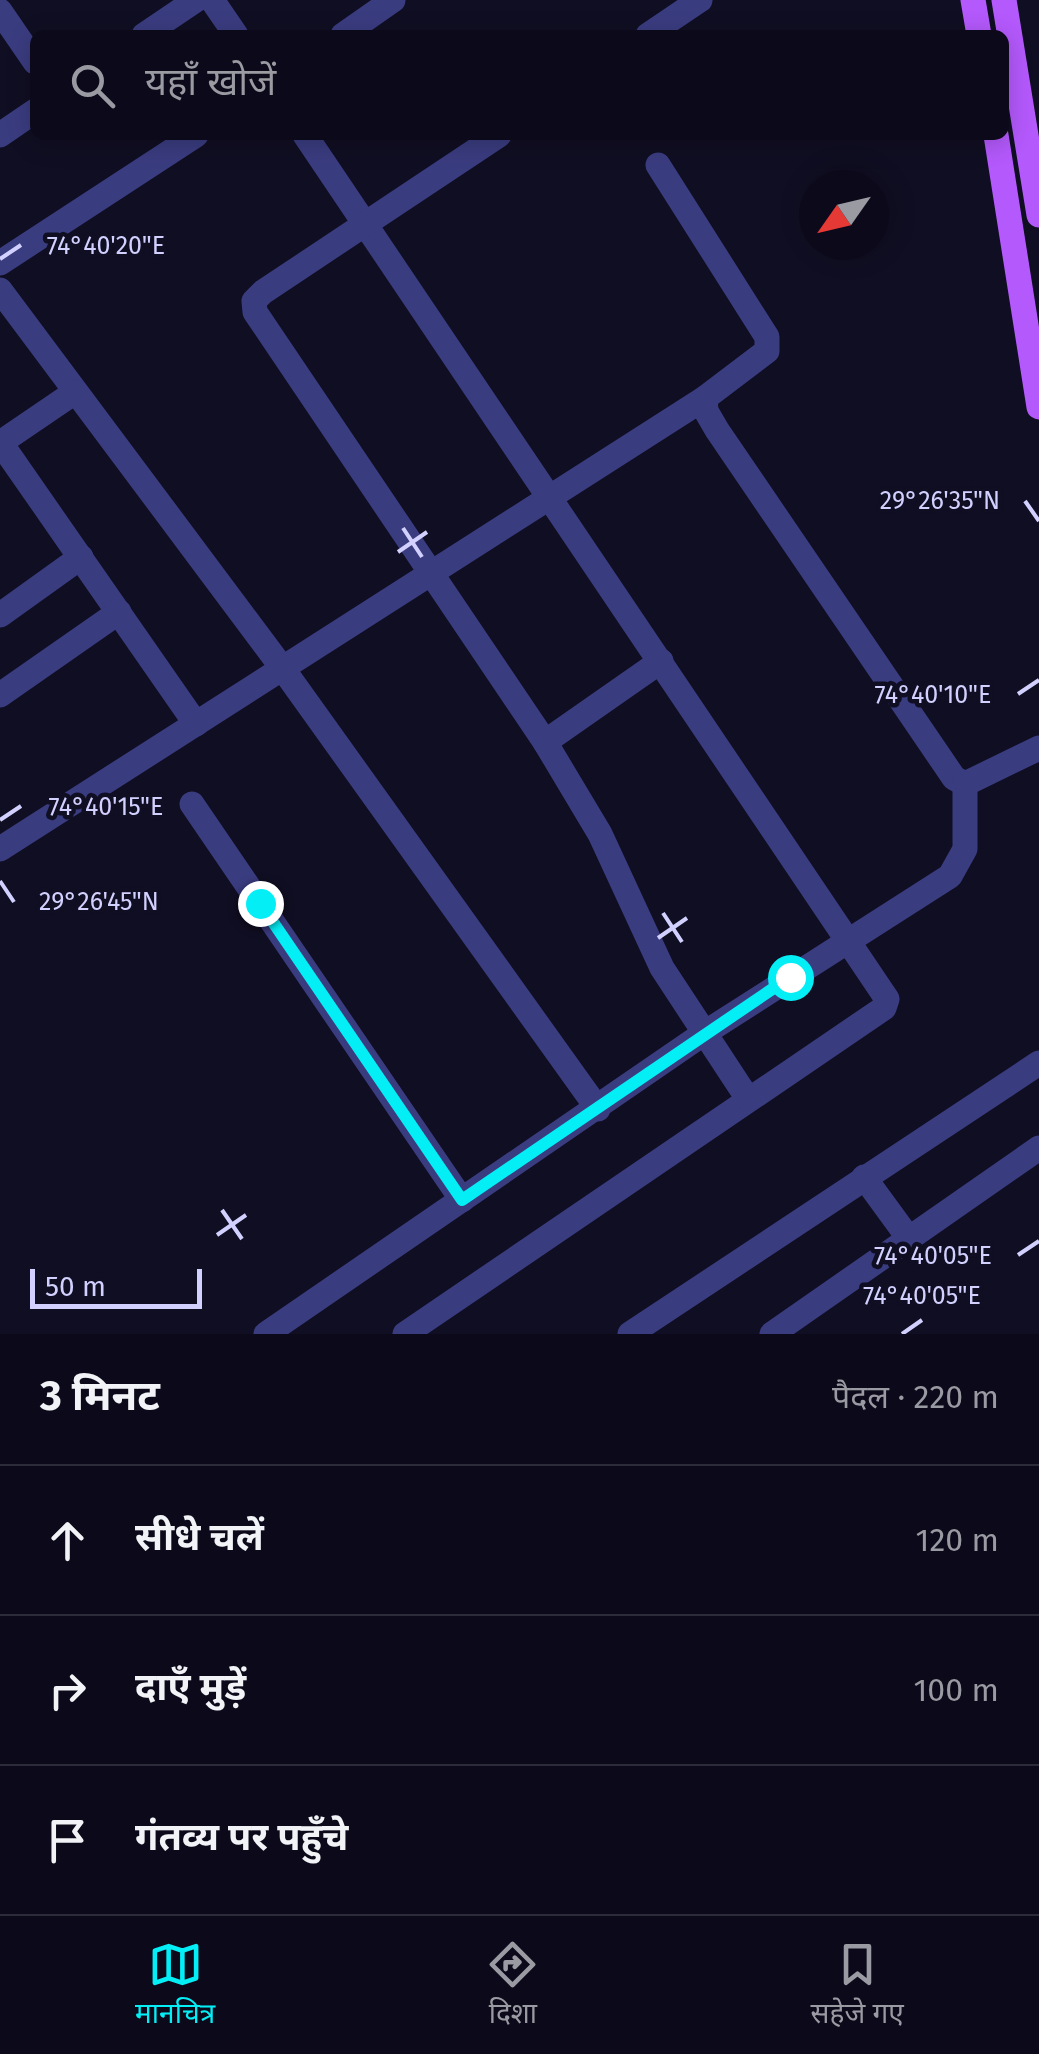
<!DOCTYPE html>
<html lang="hi">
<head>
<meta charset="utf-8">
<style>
  :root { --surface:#0c0a1a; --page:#151323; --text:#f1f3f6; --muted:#9a9aa2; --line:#2c2b39; --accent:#04eef6 }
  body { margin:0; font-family:"Fira Sans","Noto Sans Devanagari",sans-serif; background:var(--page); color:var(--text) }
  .compass { position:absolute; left:799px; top:170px; width:90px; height:90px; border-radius:50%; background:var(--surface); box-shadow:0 5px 25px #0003; rotate:236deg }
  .scale { position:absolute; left:30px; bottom:25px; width:172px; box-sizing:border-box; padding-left:10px; border:5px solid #d2d0fe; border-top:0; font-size:28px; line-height:35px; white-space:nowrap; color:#d2d0fe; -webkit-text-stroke:8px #100e22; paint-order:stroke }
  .stop { position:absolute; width:30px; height:30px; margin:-22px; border:8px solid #04eef6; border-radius:50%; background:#fff }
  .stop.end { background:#04eef6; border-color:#fff; box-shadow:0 2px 10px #0008 }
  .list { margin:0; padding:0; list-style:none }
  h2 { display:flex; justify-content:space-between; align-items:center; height:130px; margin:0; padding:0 40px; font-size:42px }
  h2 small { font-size:32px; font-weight:400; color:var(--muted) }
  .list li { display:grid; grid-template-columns:65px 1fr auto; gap:30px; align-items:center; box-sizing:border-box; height:150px; padding:0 40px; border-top:2px solid var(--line) }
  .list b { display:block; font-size:38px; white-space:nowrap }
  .list em { font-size:32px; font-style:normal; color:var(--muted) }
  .icon { flex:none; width:55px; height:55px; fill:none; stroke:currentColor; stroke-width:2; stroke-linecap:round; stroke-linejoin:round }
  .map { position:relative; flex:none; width:1039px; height:1334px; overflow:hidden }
  .search { position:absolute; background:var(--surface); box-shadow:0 5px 25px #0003; left:30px; right:30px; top:30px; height:110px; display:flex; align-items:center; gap:25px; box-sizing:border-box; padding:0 35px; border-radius:15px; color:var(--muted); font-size:38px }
  .sheet { height:580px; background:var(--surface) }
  nav { display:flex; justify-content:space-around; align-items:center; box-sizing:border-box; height:140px; border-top:2px solid var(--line); background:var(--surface); font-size:28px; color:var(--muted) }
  nav a { display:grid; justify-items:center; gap:5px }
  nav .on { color:var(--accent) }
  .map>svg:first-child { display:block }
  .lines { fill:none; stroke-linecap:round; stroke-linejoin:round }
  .minor { stroke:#3a3c80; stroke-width:25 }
  .major { stroke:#b459fc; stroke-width:25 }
  .route { stroke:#04eef6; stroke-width:12 }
  .ticks { fill:none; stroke:#d2d0fe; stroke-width:4 }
  .ticks-label { font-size:25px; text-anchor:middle; fill:#d2d0fe; stroke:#100e22; stroke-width:9; stroke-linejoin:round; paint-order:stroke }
</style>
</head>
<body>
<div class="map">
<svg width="1039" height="1334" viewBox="0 0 1039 1334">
  <rect width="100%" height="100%" fill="#100e22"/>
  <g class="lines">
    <!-- minor -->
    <g class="minor">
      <path d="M 212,0 L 236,35"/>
      <path d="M 0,11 L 35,62"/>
      <path d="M 144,35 L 196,0"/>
      <path d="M 343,35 L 393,0"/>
      <path d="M 648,35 L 700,0"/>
      <path d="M 0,135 L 35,111"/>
      <path d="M 305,135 L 887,999 L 884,1008 L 405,1334"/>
      <path d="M 499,135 L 263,292 L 254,301 L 255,312 L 545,742 L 600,834 L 662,968 L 748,1099"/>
      <path d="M 658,165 L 767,337 L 767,351 L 705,398 L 706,411 L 717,430 L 954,778 L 965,784 L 1039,748"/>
      <path d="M 0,263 L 196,135"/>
      <path d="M 0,290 L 283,669 L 598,1109"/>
      <path d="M 0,442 L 196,724"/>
      <path d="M 0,443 L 75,392"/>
      <path d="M 0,615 L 81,557"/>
      <path d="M 0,695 L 119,612"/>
      <path d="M 545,742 L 661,661"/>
      <path d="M 192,804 L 462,1200"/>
      <path d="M 0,849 L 705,398"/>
      <path d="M 864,1177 L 910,1240"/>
      <path d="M 266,1334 L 703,1034 L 950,876 L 965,849 L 965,784"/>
      <path d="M 630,1334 L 1039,1063"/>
      <path d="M 772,1334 L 1039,1148"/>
    </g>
    <!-- major -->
    <g class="major">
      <path d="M 973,0 L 979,35"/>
      <path d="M 1004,0 L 1039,215"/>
      <path d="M 996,135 L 1039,407"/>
    </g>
  </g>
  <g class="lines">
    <!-- route -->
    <path class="route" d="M 260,903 L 462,1200 L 790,977"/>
  </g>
  <!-- ticks -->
  <path class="ticks" d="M 0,259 L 21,245M 1025,501 L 1039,521M 403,528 L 422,557M 398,552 L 427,532M 1018,694 L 1039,680M 0,820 L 21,806M 0,881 L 14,902M 663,913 L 682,942M 658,938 L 687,918M 222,1210 L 242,1239M 217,1235 L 246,1215M 1018,1255 L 1039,1241M 902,1334 L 922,1320"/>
  <g class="ticks-label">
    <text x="106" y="254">74°40'20"E</text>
    <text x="940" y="509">29°26'35"N</text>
    <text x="933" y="703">74°40'10"E</text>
    <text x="106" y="815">74°40'15"E</text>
    <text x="99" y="910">29°26'45"N</text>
    <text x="933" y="1264">74°40'05"E</text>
    <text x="922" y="1304">74°40'05"E</text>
  </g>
</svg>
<svg class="compass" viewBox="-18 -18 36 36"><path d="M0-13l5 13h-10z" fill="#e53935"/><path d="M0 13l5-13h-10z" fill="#9a9aa2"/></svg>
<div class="scale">50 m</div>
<div class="stop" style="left:790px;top:977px"></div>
<div class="stop end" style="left:260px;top:903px"></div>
<div class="search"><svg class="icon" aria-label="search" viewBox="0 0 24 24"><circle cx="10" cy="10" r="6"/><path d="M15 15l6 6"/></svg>यहाँ खोजें</div>
</div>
<section class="sheet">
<h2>3 मिनट<small>पैदल · 220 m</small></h2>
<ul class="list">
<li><svg class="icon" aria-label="ahead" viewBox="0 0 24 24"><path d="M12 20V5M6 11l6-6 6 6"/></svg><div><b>सीधे चलें</b></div><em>120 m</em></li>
<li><svg class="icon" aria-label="right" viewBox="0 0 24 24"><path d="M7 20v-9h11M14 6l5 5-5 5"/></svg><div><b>दाएँ मुड़ें</b></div><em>100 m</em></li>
<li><svg class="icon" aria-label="arrive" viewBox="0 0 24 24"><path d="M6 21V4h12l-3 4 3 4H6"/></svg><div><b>गंतव्य पर पहुँचे</b></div></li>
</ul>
</section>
<nav>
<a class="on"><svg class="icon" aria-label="map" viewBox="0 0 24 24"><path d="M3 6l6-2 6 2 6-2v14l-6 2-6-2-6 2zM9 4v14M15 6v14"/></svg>मानचित्र</a>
<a><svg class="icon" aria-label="directions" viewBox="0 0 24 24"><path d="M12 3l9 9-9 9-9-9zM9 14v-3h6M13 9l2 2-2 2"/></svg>दिशा</a>
<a><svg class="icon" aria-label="saved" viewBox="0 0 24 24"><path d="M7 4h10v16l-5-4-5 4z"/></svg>सहेजे गए</a>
</nav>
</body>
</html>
